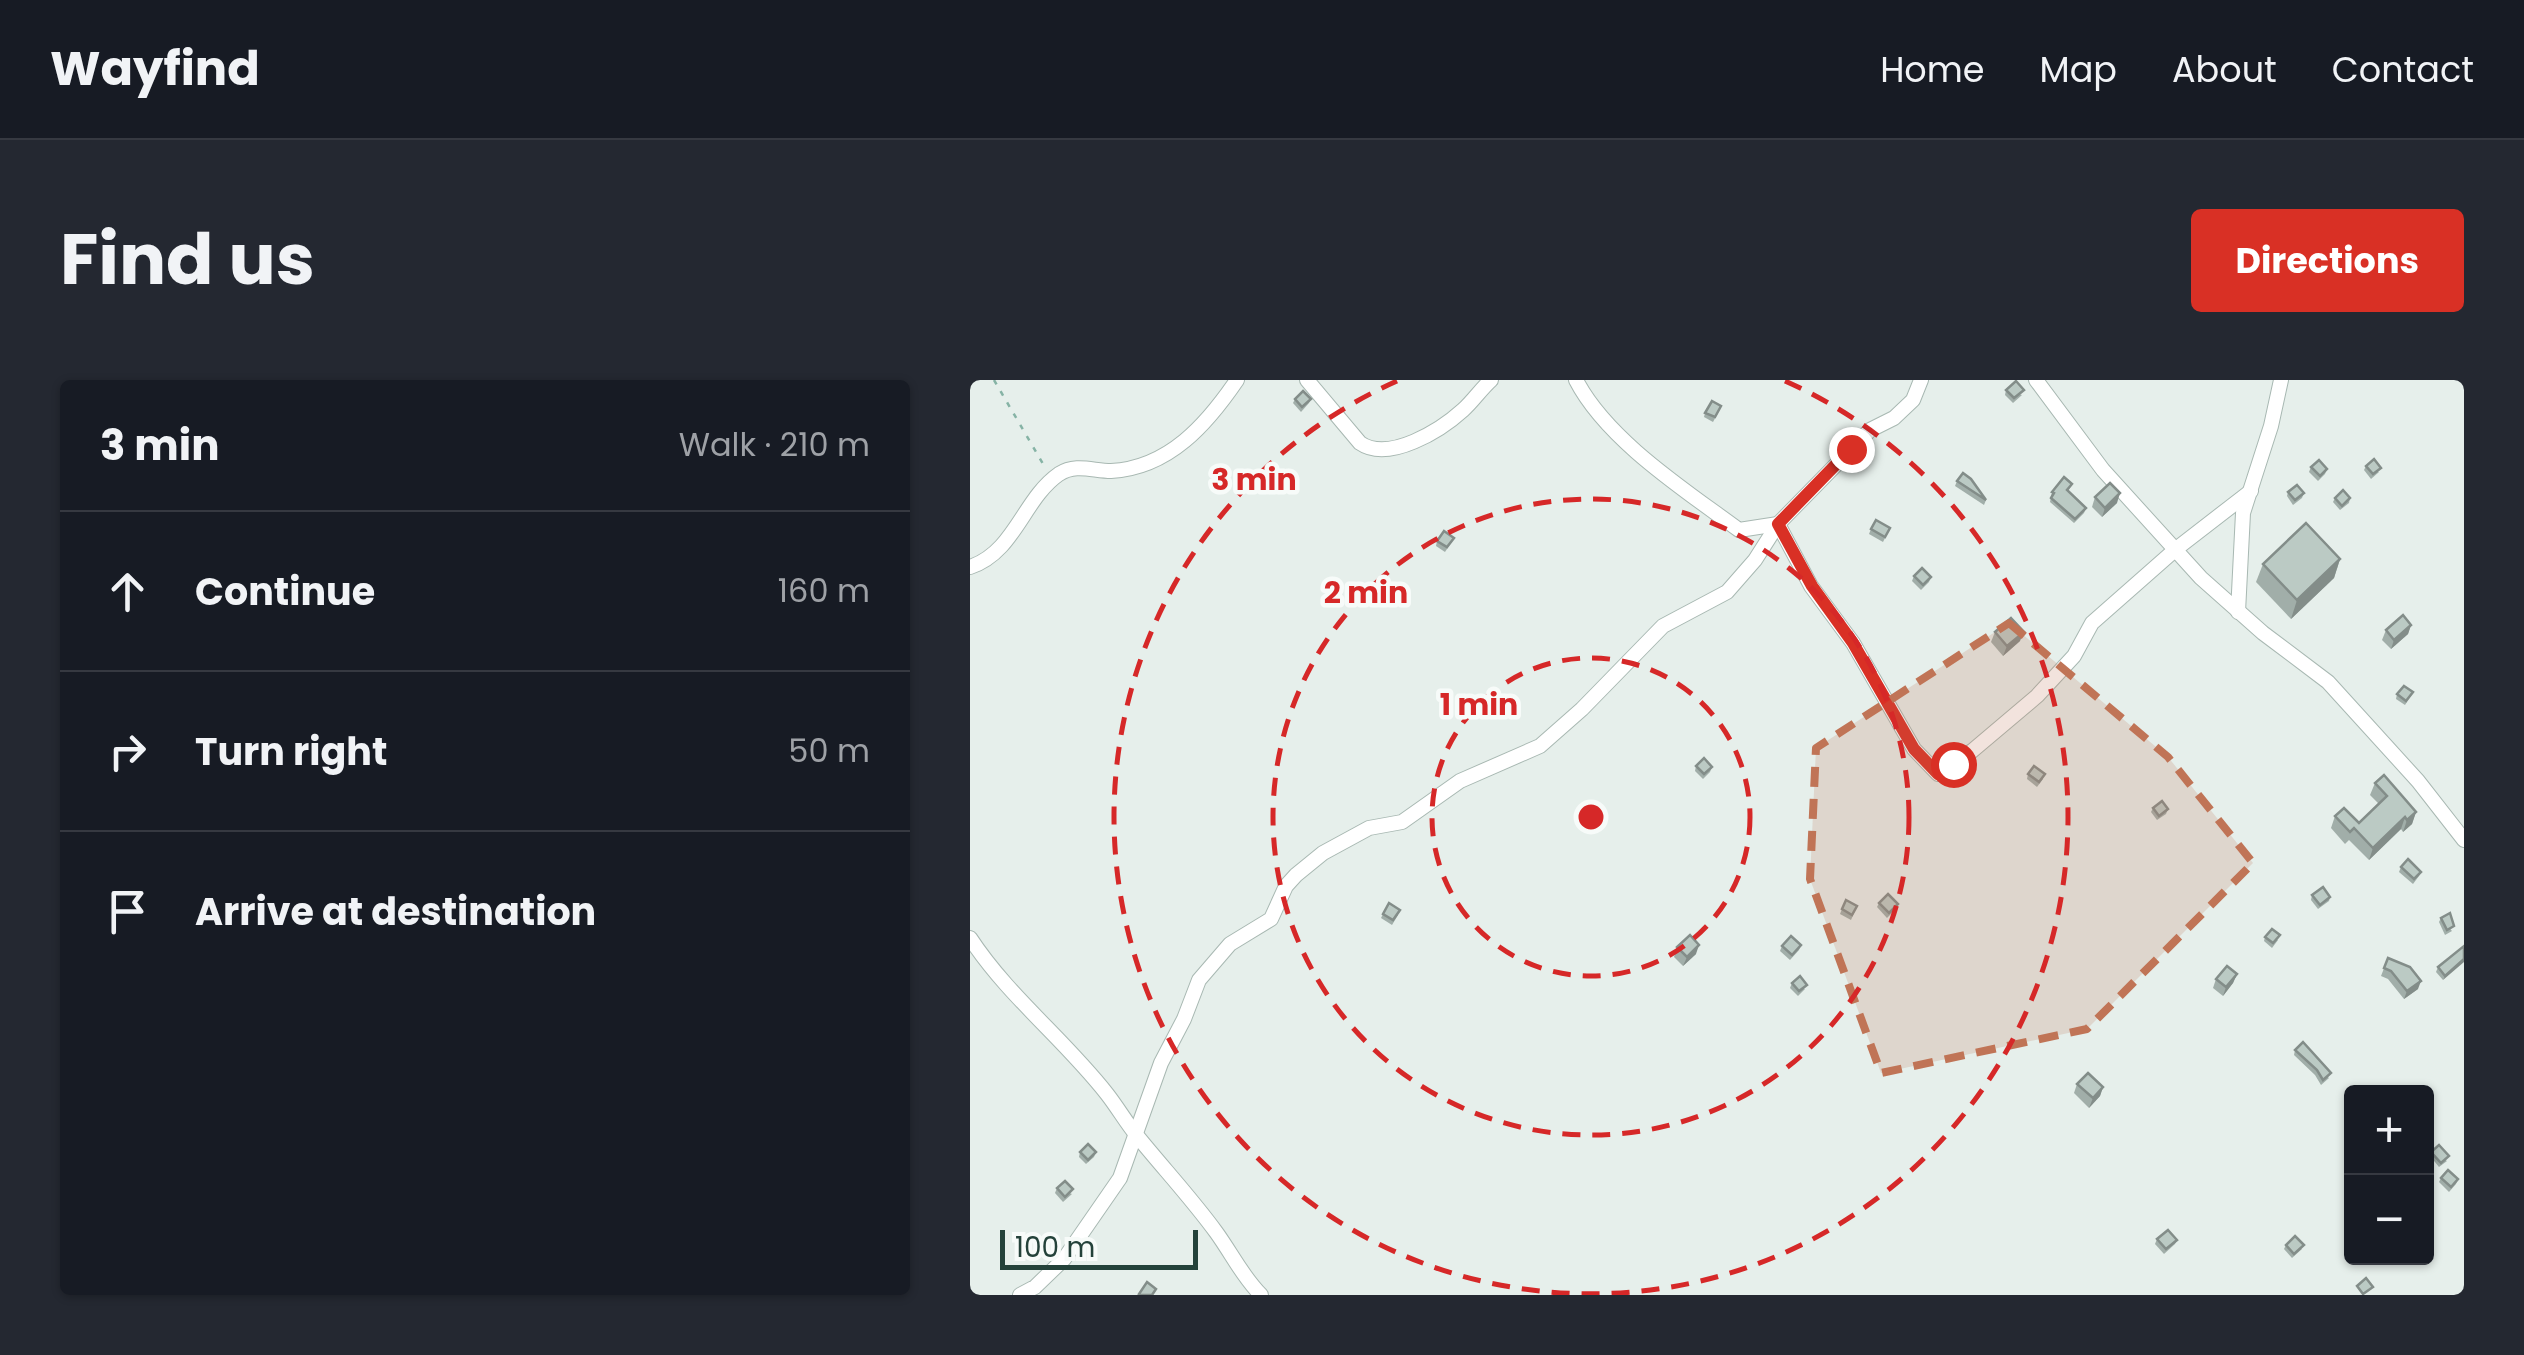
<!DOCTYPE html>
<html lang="en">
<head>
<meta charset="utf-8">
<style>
  :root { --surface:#171b24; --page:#242831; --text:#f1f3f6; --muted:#9ea1a6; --line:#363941; --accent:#d93025 }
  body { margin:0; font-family:Poppins,sans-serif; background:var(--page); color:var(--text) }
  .controls { position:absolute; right:30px; bottom:30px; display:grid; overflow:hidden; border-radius:10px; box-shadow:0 2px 8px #0004 }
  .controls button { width:90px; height:90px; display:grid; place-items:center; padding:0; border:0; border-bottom:2px solid var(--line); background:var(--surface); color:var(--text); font:50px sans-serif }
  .scale { position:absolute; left:30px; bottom:25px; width:198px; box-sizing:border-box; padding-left:10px; border:5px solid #24423a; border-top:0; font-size:28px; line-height:35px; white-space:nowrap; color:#24423a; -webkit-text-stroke:8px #f7fbf9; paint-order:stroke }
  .stop { position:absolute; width:30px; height:30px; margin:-22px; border:8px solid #d93025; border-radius:50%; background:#fff }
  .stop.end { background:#d93025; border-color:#fff; box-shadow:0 2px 10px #0008 }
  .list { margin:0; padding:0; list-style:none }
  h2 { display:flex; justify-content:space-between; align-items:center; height:130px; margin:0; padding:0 40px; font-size:42px }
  h2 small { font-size:32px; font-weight:400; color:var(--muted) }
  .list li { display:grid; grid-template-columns:65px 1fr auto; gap:30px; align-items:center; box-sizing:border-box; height:160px; padding:0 40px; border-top:2px solid var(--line) }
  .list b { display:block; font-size:38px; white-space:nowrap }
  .list em { font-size:32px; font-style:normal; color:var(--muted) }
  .icon { flex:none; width:55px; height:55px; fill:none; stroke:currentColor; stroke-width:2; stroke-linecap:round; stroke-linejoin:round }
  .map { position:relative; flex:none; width:1494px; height:915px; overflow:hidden; border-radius:10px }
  header { display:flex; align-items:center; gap:60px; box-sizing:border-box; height:140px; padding:0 50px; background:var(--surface); border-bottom:2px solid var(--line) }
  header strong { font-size:48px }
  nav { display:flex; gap:55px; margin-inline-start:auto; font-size:35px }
  .intro { display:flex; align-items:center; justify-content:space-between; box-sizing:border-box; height:240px; padding:0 60px }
  h1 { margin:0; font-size:70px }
  .button { padding:25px 45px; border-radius:10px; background:var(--accent); color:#fff; font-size:35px; font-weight:700 }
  main { display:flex; gap:60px; padding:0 60px }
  aside { flex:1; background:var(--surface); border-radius:10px; box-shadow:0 2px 8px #0004 }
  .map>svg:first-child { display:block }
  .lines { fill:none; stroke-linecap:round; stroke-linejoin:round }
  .minor-casing { stroke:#a8b8b2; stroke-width:16 }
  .path { stroke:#86b3a5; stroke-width:2.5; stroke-dasharray:5 8; stroke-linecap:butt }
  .minor { stroke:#fff; stroke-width:14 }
  .wall { fill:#a1aea9 }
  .shaded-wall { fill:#838d89 }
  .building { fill:#bbcac4; stroke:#838d89; stroke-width:2.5 }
  .route { stroke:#d93025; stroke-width:12 }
  .marked { fill:#c07456; fill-opacity:0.2; stroke:#c07456; stroke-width:8; stroke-dasharray:20 12; stroke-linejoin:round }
  .ring { fill:none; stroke:#d62828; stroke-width:5; stroke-dasharray:18 12 }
  .centre { fill:#d62828; stroke:#f7fbf9; stroke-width:5 }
  .ring-label { font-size:30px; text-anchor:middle; font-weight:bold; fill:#d62828; stroke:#f7fbf9; stroke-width:9; stroke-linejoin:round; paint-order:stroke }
</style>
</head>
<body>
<header>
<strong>Wayfind</strong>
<nav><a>Home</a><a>Map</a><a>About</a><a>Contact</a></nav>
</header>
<div class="intro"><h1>Find us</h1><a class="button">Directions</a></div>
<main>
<aside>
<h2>3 min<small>Walk · 210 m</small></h2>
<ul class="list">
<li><svg class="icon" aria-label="ahead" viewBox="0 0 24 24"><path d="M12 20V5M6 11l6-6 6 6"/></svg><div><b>Continue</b></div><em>160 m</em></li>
<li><svg class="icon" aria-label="right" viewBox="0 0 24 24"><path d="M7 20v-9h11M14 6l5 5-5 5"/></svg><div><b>Turn right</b></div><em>50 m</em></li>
<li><svg class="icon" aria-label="arrive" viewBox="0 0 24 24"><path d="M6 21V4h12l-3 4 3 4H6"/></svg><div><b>Arrive at destination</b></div></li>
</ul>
</aside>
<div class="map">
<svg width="1494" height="915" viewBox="0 0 1494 915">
  <rect width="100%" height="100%" fill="#e6efeb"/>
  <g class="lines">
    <!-- minor casing -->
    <g class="minor-casing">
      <g id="minor">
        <path d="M 337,0 L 390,63 C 419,83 471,50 493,30 C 503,21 511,9 521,0"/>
        <path d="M 606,0 C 637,60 715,110 769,150 L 808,144 L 841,206 L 883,263 L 944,369 L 968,394 L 1002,371 L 1067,316 L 1104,276 L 1122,243 L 1206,169 L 1281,111"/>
        <path d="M 1066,0 L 1133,90 L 1231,198 L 1293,253 L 1358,302 L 1448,401 L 1494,460"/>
        <path d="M 0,187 C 45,172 53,119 89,94 C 106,83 123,91 141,91 C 199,88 237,44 267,0"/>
        <path d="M 1268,232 L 1273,133 L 1301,46 L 1311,0"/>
        <path d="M 0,558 C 38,616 94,659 137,714 C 148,728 157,744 168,757 C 194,789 222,819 246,852 C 262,874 272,896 291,915"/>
        <path d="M 50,915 L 65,907 L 94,879 L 150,798 L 191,683 L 214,639 L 229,600 L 260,564 L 301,539 L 316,506 L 326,495 L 353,473 L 399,448 L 432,442 L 490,401 L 570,366 L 612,329 L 693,246 L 757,212 L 785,180 L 808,144 L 900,50 L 924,38 L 943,20 L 951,0"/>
      </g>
    </g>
    <!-- path -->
    <path class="path" d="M 24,0 L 76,89"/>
    <!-- minor -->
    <use href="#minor" class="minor"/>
  </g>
  <!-- wall -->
  <g class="wall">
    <path d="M 1036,10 L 1052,15 L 1043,23 L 1035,15 Z"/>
    <path d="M 325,19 L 341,19 L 339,23 L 331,32 L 323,23 Z"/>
    <path d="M 749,31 L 743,42 L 734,37 L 735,33 Z"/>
    <path d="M 1396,86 L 1409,92 L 1401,99 L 1394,90 Z"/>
    <path d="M 1341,87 L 1357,89 L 1355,94 L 1348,101 L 1339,92 Z"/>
    <path d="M 987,101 L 1016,120 L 1014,125 L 985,106 Z"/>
    <path d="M 1102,104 L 1098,111 L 1116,128 L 1114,133 L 1104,143 L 1080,122 L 1082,112 Z"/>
    <path d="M 1318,112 L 1334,113 L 1332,118 L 1323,125 L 1317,116 Z"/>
    <path d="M 1125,117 L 1147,123 L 1132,137 L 1122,127 Z"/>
    <path d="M 1365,118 L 1380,118 L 1379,123 L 1370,130 L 1363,122 Z"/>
    <path d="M 920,148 L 913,162 L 899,154 L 901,149 Z"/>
    <path d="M 484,158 L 475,172 L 466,166 L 467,161 Z"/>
    <path d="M 1370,179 L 1364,198 L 1321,239 L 1286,202 L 1293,184 Z"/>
    <path d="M 944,196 L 961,197 L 959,202 L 951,210 L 942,201 Z"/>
    <path d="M 1441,245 L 1438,254 L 1421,269 L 1412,260 L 1416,250 Z"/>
    <path d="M 1025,252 L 1050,261 L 1033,276 L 1021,262 Z"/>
    <path d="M 1443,312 L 1435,325 L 1426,319 L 1427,314 Z"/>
    <path d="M 726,386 L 742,387 L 740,392 L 733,399 L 725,391 Z"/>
    <path d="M 1058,394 L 1073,399 L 1067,407 L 1057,399 Z"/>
    <path d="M 1405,403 L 1446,432 L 1442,444 L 1433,452 L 1431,449 L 1399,480 L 1379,460 L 1375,464 L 1361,448 L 1365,436 L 1389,443 L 1409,424 L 1400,415 Z"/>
    <path d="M 1183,428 L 1198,429 L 1196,434 L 1187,440 L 1181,432 Z"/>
    <path d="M 1431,487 L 1451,492 L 1449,496 L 1443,504 L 1429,492 Z"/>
    <path d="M 1342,515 L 1360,517 L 1359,521 L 1348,529 L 1341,520 Z"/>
    <path d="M 909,523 L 926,529 L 917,538 L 907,527 Z"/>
    <path d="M 887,526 L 881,540 L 870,534 L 872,529 Z"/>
    <path d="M 413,534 L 428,535 L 422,545 L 411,538 Z"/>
    <path d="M 1471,538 L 1482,551 L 1475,555 L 1469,542 Z"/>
    <path d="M 1295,557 L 1308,560 L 1302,568 L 1294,561 Z"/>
    <path d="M 831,565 L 829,570 L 820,580 L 810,571 L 812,566 Z"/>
    <path d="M 1494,566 L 1473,600 L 1466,592 L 1468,587 Z"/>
    <path d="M 707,567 L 726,574 L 713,586 L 704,577 Z"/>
    <path d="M 1418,578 L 1448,609 L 1434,619 L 1418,599 L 1411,596 Z"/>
    <path d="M 1267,594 L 1263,603 L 1253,616 L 1243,608 L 1246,599 Z"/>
    <path d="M 822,603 L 835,609 L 828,616 L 820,608 Z"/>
    <path d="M 1325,670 L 1359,698 L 1351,705 L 1345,695 L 1324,675 Z"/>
    <path d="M 1107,704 L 1133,707 L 1130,716 L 1119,728 L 1104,713 Z"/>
    <path d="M 110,772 L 126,772 L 124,777 L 116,784 L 109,777 Z"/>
    <path d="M 1461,772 L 1477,781 L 1469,787 L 1460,776 Z"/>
    <path d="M 1471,798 L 1488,799 L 1486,804 L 1479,812 L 1469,802 Z"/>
    <path d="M 87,808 L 102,814 L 93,822 L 85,813 Z"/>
    <path d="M 1187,859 L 1207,860 L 1205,864 L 1194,874 L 1185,864 Z"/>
    <path d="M 1316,865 L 1332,869 L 1322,878 L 1314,869 Z"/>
  </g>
  <!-- shaded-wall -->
  <g class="shaded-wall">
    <path d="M 1150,113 L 1147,123 L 1132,137 L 1135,128 Z"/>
    <path d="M 1370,179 L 1364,198 L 1321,239 L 1327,220 Z"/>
    <path d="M 1441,245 L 1438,254 L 1421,269 L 1424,260 Z"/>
    <path d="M 1054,252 L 1050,261 L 1033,276 L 1037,266 Z"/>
    <path d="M 1446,432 L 1442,444 L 1433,452 L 1437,440 Z"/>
    <path d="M 1435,437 L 1431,449 L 1399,480 L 1403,468 Z"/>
    <path d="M 729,565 L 726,574 L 713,586 L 717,577 Z"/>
    <path d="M 1494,579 L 1494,582 L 1473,600 L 1475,596 Z"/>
    <path d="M 1267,594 L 1263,603 L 1253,616 L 1256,607 Z"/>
    <path d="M 1451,601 L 1448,609 L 1434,619 L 1437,611 Z"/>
    <path d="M 1133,707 L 1130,716 L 1119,728 L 1123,718 Z"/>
  </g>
  <!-- building -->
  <g class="building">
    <path d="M 1046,1 L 1054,10 L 1044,18 L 1036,10 Z"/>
    <path d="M 333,11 L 341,19 L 332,27 L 325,19 Z"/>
    <path d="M 742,21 L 751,26 L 745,37 L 735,33 Z"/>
    <path d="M 1404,79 L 1411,88 L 1403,94 L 1396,86 Z"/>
    <path d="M 1349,80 L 1357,89 L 1350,96 L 1341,87 Z"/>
    <path d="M 993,93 L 1001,99 L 1016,120 L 987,101 Z"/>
    <path d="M 1094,97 L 1102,104 L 1097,110 L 1116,128 L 1105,139 L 1081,118 L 1084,113 L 1082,112 Z"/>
    <path d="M 1140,103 L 1150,113 L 1135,128 L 1125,117 Z"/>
    <path d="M 1327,105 L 1334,113 L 1325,120 L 1318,112 Z"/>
    <path d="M 1373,110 L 1380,118 L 1372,126 L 1365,118 Z"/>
    <path d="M 906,140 L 920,148 L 915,157 L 901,149 Z"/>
    <path d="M 1336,143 L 1370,179 L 1327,220 L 1293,184 Z"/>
    <path d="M 474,151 L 484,158 L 477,167 L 467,161 Z"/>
    <path d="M 952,188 L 961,197 L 953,205 L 944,196 Z"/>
    <path d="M 1433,235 L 1441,245 L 1424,260 L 1416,250 Z"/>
    <path d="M 1041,238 L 1054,252 L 1037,266 L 1025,252 Z"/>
    <path d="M 1434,306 L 1443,312 L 1436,321 L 1427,314 Z"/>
    <path d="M 734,378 L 742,387 L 734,394 L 726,386 Z"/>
    <path d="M 1064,386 L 1075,394 L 1069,402 L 1058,394 Z"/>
    <path d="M 1414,395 L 1446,432 L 1437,440 L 1435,437 L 1403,468 L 1384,448 L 1380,452 L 1365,436 L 1374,428 L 1389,443 L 1417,416 L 1405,403 Z"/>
    <path d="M 1192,421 L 1198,429 L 1189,436 L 1183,428 Z"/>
    <path d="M 1438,479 L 1451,492 L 1444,499 L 1431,487 Z"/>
    <path d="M 1353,507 L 1360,517 L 1350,525 L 1342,515 Z"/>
    <path d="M 918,514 L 928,524 L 919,533 L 909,523 Z"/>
    <path d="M 876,520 L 887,526 L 882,535 L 872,529 Z"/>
    <path d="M 419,523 L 430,530 L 423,540 L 413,534 Z"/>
    <path d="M 1480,533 L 1484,546 L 1477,550 L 1471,538 Z"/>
    <path d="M 1302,549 L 1310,555 L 1303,563 L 1295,557 Z"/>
    <path d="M 720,555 L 729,565 L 717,577 L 707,567 Z"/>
    <path d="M 821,556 L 831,565 L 822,575 L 812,566 Z"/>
    <path d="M 1494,566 L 1494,579 L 1475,596 L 1468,587 Z"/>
    <path d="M 1418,578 L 1440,587 L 1451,601 L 1437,611 L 1421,591 L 1414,588 Z"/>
    <path d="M 1257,586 L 1267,594 L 1256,607 L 1246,599 Z"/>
    <path d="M 830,596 L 837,605 L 829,611 L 822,603 Z"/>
    <path d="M 1333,662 L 1361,693 L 1353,700 L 1347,690 L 1325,670 Z"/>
    <path d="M 1118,693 L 1133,707 L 1123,718 L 1107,704 Z"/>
    <path d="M 118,764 L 126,772 L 118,780 L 110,772 Z"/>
    <path d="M 1469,765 L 1479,776 L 1471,783 L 1461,772 Z"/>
    <path d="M 1478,790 L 1488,799 L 1481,807 L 1471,798 Z"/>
    <path d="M 95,801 L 103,809 L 95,817 L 87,808 Z"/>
    <path d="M 1198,850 L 1207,860 L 1196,869 L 1187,859 Z"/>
    <path d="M 1325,856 L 1334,865 L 1324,874 L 1316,865 Z"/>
    <path d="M 1396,898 L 1403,907 L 1393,914 L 1387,906 Z"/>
    <path d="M 177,902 L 186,909 L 182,915 L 171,915 L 169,914 Z"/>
  </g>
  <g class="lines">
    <!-- route -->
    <path class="route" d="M 881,69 L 808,144 L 842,206 L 883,263 L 944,369 L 968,394 L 983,384"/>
  </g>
  <!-- marked area -->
  <path class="marked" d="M 1039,243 L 1198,377 L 1283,483 L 1117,649 L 911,693 L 840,499 L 846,368 Z"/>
  <!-- distance rings -->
  <g class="ring">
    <circle cx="621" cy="437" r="159"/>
    <circle cx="621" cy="437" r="318"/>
    <path d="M815 1A477 477 0 1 1 427 1"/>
  </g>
  <circle cx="621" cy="437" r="15" class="centre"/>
  <g class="ring-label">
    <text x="284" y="110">3 min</text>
    <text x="396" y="223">2 min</text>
    <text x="509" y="335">1 min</text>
  </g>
</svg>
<div class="controls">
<button>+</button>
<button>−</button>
</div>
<div class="scale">100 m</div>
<div class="stop" style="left:983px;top:384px"></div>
<div class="stop end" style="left:881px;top:69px"></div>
</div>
</main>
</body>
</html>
